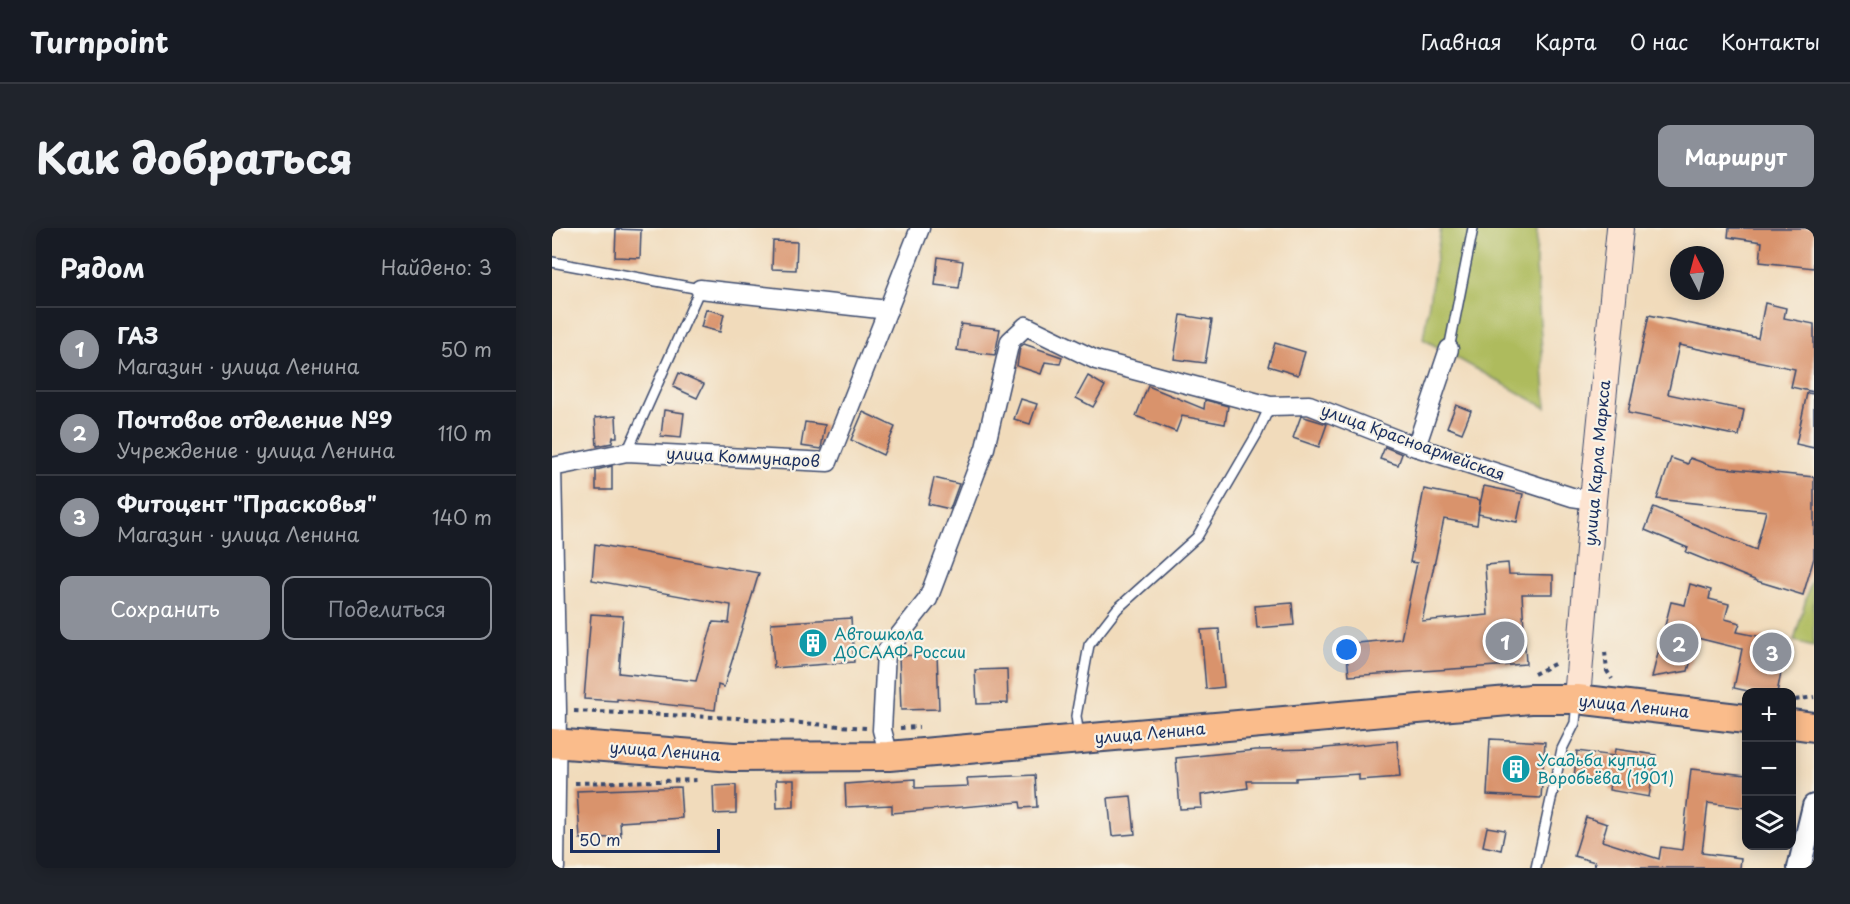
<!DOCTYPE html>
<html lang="ru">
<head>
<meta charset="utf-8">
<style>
  :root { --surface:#171b24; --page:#20242c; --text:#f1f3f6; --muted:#9ea1a6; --line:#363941; --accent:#8c9099 }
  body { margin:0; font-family:"Playpen Sans",sans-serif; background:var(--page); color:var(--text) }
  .controls { position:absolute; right:18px; bottom:18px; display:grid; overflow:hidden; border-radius:12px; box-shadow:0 3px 15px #0003 }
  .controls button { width:54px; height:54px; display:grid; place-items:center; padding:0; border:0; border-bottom:2px solid var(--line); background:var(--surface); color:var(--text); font:30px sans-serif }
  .compass { position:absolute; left:1118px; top:18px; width:54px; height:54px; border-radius:50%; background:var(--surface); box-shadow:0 3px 15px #0003; rotate:354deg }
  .scale { position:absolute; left:18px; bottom:15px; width:150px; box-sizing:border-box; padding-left:6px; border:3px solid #1b2f5e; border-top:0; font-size:16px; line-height:21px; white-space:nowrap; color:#1b2f5e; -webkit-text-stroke:4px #f7f3e8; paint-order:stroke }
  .you { position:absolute; left:795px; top:422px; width:21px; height:21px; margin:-15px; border:4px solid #fff; border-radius:50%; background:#1a73e8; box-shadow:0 0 0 9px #1a73e833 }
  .badge { display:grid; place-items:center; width:39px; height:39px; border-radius:50%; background:var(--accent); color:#fff; font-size:20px; font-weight:700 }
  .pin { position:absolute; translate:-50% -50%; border:3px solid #fff; box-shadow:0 2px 6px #0006 }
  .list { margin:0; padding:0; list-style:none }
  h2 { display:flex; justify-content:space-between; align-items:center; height:78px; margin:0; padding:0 24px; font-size:26px }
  h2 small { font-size:20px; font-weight:400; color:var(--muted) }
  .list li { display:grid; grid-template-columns:39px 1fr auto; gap:18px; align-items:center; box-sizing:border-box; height:84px; padding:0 24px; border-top:2px solid var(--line) }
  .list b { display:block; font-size:22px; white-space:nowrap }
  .list p { margin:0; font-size:20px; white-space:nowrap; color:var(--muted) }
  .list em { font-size:20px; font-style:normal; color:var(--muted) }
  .actions { display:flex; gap:12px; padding:18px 24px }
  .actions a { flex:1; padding:14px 0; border:2px solid var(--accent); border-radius:12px; text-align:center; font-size:21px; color:var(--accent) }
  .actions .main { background:var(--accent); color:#fff }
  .icon { flex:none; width:33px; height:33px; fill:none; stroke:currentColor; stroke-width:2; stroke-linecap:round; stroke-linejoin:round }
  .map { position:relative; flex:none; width:1262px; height:640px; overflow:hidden; border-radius:12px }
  header { display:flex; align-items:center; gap:36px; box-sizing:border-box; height:84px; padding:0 30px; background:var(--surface); border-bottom:2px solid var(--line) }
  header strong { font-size:28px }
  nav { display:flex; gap:33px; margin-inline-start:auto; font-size:21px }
  .intro { display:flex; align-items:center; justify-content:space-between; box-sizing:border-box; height:144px; padding:0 36px }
  h1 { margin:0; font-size:42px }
  .button { padding:15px 27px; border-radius:12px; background:var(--accent); color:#fff; font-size:21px; font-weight:700 }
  main { display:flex; gap:36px; padding:0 36px }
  aside { flex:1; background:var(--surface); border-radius:12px; box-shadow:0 3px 15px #0003 }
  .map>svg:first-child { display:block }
  .green { fill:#aebb5d; stroke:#64755e; stroke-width:1.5 }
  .building { fill:#d9936c }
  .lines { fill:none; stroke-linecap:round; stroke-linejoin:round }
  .service-casing { stroke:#3b496c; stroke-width:12 }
  .minor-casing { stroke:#3b496c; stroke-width:21 }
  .tertiary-casing { stroke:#3b496c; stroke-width:26 }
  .secondary-casing { stroke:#3b496c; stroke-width:28 }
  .primary-casing { stroke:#3b496c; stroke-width:32 }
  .path { stroke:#3b496c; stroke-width:4; stroke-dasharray:4.5 4.5; stroke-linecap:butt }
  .service { stroke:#fff; stroke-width:9 }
  .minor { stroke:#fff; stroke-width:18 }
  .tertiary { stroke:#fff; stroke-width:22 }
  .secondary { stroke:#fde4d1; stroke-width:26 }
  .primary { stroke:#fabc8b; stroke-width:28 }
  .labels { text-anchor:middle; stroke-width:4.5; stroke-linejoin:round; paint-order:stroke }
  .street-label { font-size:16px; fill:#1b2f5e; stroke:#f7f3e8 }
  .culture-label { font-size:16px; fill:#0d838f; stroke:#f7f3e8; text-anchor:start }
</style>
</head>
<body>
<header>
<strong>Turnpoint</strong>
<nav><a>Главная</a><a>Карта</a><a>О нас</a><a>Контакты</a></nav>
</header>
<div class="intro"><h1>Как добраться</h1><a class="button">Маршрут</a></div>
<main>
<aside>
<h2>Рядом<small>Найдено: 3</small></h2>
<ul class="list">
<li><span class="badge">1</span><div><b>ГАЗ</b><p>Магазин · улица Ленина</p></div><em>50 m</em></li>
<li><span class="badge">2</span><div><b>Почтовое отделение №9</b><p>Учреждение · улица Ленина</p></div><em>110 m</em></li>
<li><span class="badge">3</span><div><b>Фитоцент &quot;Прасковья&quot;</b><p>Магазин · улица Ленина</p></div><em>140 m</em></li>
</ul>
<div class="actions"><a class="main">Сохранить</a><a>Поделиться</a></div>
</aside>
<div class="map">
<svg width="1262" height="640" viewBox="0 0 1262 640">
  <rect width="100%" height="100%" fill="#f7f3e8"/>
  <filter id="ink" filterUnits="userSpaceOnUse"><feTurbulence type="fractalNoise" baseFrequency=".0167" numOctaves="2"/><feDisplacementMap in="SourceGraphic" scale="12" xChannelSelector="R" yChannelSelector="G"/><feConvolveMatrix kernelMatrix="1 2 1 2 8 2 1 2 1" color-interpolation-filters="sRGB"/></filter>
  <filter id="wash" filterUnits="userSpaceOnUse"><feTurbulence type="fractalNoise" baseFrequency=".008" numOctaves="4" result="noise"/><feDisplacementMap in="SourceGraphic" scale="24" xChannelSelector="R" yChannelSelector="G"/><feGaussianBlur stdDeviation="1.35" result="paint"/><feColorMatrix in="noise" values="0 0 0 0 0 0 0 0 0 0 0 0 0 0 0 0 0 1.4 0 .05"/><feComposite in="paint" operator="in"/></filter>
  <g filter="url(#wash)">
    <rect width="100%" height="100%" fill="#f1dbbb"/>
    <!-- green -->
    <g class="green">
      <path d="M 889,0 L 985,0 L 984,37 L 994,180 L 871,111 Z"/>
      <path d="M 1262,343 L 1262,418 L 1242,413 Z"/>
    </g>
    <g id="blocks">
      <!-- building -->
      <g class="building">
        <path d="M 1177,0 L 1262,0 L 1262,40 L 1208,34 L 1210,14 L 1176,9 Z"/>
        <path d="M 64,1 L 89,2 L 88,30 L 63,29 Z"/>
        <path d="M 221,13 L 245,14 L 244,42 L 220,41 Z"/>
        <path d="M 386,29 L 411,33 L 407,60 L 383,57 Z"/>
        <path d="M 1213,75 L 1234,80 L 1232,90 L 1262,96 L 1262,164 L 1239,159 L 1243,141 L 1127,117 L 1116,166 L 1192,182 L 1187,208 L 1076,185 L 1097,87 L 1206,110 Z"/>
        <path d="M 154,81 L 172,86 L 168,104 L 149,99 Z"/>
        <path d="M 629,87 L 660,92 L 653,135 L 622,131 Z"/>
        <path d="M 409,96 L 448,101 L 443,127 L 405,122 Z"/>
        <path d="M 723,115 L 753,124 L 746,147 L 716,138 Z"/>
        <path d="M 472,116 L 510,129 L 508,136 L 493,134 L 489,146 L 465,138 L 468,119 Z"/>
        <path d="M 127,145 L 152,156 L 145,170 L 121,159 Z"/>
        <path d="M 536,148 L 553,158 L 541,179 L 524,170 Z"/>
        <path d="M 596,158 L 652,181 L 653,172 L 676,178 L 673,196 L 630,188 L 624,204 L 584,188 Z"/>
        <path d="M 1255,165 L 1262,166 L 1262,220 L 1244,216 Z"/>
        <path d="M 469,171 L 485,176 L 478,196 L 462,191 Z"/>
        <path d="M 904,177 L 919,183 L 910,205 L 895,199 Z"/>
        <path d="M 112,182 L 132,185 L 129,210 L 109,208 Z"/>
        <path d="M 311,184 L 343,199 L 331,227 L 299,212 Z"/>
        <path d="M 64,188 L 65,209 L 61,209 L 60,215 L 45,218 L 43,190 Z"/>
        <path d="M 749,188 L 775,196 L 767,219 L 741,210 Z"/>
        <path d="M 253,194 L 273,197 L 269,221 L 249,218 Z"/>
        <path d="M 833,219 L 850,226 L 846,237 L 828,231 Z"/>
        <path d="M 1119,230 L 1136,236 L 1138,230 L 1163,239 L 1262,249 L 1262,330 L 1251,367 L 1205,353 L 1134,324 L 1136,320 L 1093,302 L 1102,279 L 1204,322 L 1214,283 L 1105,271 Z"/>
        <path d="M 60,238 L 60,262 L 44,262 L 44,242 Z"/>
        <path d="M 382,250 L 407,256 L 398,281 L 376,276 Z"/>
        <path d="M 932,258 L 971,266 L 965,294 L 926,286 Z"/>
        <path d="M 872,261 L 928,272 L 925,297 L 892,291 L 870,393 L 936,387 L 933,337 L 956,335 L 957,346 L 1001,347 L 1001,366 L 970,366 L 974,436 L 797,448 L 794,416 L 849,411 L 865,335 L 858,334 Z"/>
        <path d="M 43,316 L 207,345 L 172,459 L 166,457 L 163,482 L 65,471 L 65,473 L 32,471 L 39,386 L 71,388 L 67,445 L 144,453 L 161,394 L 177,395 L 179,377 L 40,352 Z"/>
        <path d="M 1138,356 L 1159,362 L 1157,371 L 1177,376 L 1173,391 L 1188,395 L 1185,404 L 1235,414 L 1225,465 L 1205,465 L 1182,460 L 1190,421 L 1145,410 L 1136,443 L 1100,449 L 1119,374 L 1133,377 Z"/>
        <path d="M 740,375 L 742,397 L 705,400 L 703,378 Z"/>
        <path d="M 299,390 L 302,434 L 222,440 L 219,395 Z"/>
        <path d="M 667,401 L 672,459 L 654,461 L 649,402 Z"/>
        <path d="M 385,426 L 387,481 L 349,482 L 347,428 Z"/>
        <path d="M 455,441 L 456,475 L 425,476 L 423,442 Z"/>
        <path d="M 938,511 L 993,514 L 989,570 L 935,567 Z"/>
        <path d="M 845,513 L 848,549 L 807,552 L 807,546 L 744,550 L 744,553 L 695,553 L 696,560 L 649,567 L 650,580 L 628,581 L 624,530 L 704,522 L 764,521 Z"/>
        <path d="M 1063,521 L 1104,527 L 1097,569 L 1057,562 L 1058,554 L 1022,549 L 1025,523 L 1062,528 Z"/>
        <path d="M 1139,541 L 1194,547 L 1194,580 L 1156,575 L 1150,625 L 1189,630 L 1188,640 L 1041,640 L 1043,634 L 1022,628 L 1034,589 L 1055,596 L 1050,613 L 1107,631 L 1109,619 L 1130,622 Z"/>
        <path d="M 483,547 L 485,579 L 469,580 L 468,574 L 340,585 L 340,577 L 294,579 L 293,556 L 363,551 L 363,560 L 416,558 L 415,550 Z"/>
        <path d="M 224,552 L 242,552 L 242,579 L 225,580 Z"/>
        <path d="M 184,557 L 184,585 L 162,586 L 161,558 Z"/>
        <path d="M 128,559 L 130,590 L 68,594 L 69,609 L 28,611 L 25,563 Z"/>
        <path d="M 579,568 L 583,606 L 560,608 L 556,570 Z"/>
        <path d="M 935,599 L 953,602 L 949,622 L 931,618 Z"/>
      </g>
    </g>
  </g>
  <g filter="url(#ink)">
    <use href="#blocks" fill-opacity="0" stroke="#3b496c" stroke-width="1.5"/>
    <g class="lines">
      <!-- service casing -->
      <g class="service-casing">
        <g id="service">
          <path d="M 0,34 L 148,61 L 75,224"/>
          <path d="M 897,121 L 921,0"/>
          <path d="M 527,508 L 524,488 L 537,417 L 565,381 L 645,309 L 705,206 L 718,178"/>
          <path d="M 984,640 L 1010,521 L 1023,495 L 1025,473"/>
        </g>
      </g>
      <!-- minor casing -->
      <g class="minor-casing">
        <g id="minor">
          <path d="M 148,61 L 336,82"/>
          <path d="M 864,219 L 897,121"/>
          <path d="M 337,528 L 330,502 L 334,424 L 376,371 L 433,220 L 458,113 L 474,98 L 544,132 L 718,178 L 757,177 L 864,219 L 1020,269 L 1041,272"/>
          <path d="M 3,640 L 5,482 L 0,239 L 75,224 L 276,234 L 368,0"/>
        </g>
      </g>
      <!-- tertiary casing -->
      <g class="tertiary-casing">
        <path id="tertiary" d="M 1247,640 L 1262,578"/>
      </g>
      <!-- secondary casing -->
      <g class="secondary-casing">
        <path id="secondary" d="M 1025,471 L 1041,272 L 1068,0"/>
      </g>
      <!-- primary casing -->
      <g class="primary-casing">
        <g id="primary">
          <path d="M 1240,496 L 1262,499"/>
          <path d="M 0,515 L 181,529 L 337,528 L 979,471 L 1025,471 L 1194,491"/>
        </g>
      </g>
      <!-- path -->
      <g class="path">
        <path d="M 1053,424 L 1055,443 L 1060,451"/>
        <path d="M 982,446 L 1006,434"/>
        <path d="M 1243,472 L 1262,469"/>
        <path d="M 22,483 L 184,490 L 314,500"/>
        <path d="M 348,500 L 367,499"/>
        <path d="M 23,555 L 147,552"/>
      </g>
      <!-- service -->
      <use href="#service" class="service"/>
      <!-- minor -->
      <use href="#minor" class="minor"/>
      <!-- tertiary -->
      <use href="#tertiary" class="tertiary"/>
      <!-- secondary -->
      <use href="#secondary" class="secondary"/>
      <!-- primary -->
      <use href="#primary" class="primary"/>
    </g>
  </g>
  <!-- icons -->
  <defs>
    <g id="building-disc" transform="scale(1.5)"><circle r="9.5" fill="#0f9aa8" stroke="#f7f3e8"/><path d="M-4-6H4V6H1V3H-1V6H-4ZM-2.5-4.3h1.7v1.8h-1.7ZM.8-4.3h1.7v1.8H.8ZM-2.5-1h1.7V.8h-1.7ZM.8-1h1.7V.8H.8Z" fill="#fff"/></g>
  </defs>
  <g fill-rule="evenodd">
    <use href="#building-disc" x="261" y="415"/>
    <use href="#building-disc" x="964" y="541"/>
  </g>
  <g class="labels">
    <!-- street labels -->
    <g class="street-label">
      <text transform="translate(861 214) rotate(20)" y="6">улица Красноармейская</text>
      <text transform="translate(191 229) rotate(3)" y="6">улица Коммунаров</text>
      <text transform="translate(1045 235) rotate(-85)" y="6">улица Карла Маркса</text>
      <text transform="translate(1082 478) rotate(6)" y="6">улица Ленина</text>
      <text transform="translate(598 505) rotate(-5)" y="6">улица Ленина</text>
      <text transform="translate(113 523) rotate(4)" y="6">улица Ленина</text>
    </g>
    <!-- culture labels -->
    <g class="culture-label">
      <text x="282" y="412">Автошкола<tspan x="282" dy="18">ДОСААФ России</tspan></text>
      <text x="985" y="538">Усадьба купца<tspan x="985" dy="18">Воробьёва (1901)</tspan></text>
    </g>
  </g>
</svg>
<div class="controls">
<button>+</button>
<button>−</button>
<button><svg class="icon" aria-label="layers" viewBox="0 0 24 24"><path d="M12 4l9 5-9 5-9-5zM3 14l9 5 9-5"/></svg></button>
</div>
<svg class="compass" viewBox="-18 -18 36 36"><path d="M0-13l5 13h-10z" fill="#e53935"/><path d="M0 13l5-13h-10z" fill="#9ea1a6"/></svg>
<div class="scale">50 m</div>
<div class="you"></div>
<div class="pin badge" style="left:953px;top:413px">1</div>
<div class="pin badge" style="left:1127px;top:415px">2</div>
<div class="pin badge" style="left:1220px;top:424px">3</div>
</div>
</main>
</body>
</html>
